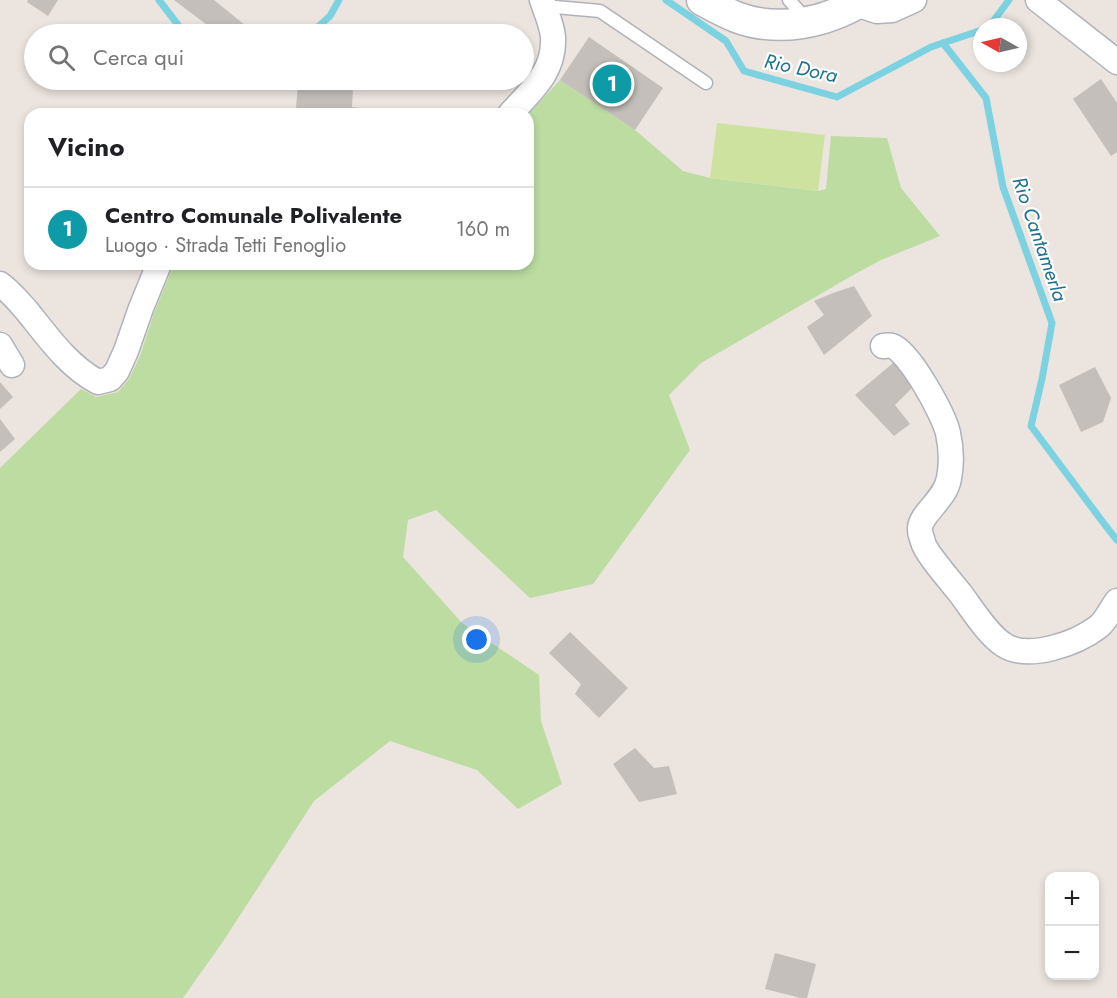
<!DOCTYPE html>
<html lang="it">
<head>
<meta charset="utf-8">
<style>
  :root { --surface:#fff; --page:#f2f2f2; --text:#202124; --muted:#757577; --line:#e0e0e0; --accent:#507de6 }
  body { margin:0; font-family:Jost,sans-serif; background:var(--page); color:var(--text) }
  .controls { position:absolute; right:18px; bottom:18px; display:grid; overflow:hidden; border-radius:12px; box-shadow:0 3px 9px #0003 }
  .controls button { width:54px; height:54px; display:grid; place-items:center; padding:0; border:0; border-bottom:2px solid var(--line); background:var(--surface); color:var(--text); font:30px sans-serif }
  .compass { position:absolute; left:973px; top:18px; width:54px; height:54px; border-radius:50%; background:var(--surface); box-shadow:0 3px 9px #0003; rotate:278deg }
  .you { position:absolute; left:477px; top:640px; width:21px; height:21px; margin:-15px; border:4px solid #fff; border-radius:50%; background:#1a73e8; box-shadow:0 0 0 9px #1a73e833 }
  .badge { display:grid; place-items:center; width:39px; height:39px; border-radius:50%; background:var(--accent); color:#fff; font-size:20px; font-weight:700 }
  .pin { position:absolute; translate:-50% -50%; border:3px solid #fff; box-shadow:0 2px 6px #0006 }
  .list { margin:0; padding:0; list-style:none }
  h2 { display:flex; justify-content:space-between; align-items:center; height:78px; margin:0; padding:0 24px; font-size:26px }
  h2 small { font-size:20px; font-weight:400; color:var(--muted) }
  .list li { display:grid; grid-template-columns:39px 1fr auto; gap:18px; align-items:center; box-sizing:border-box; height:84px; padding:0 24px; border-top:2px solid var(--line) }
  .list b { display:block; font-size:22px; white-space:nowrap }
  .list p { margin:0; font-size:20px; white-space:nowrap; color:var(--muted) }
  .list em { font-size:20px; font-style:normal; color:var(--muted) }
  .icon { flex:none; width:33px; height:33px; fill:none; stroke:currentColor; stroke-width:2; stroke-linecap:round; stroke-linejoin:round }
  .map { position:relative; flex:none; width:1117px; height:998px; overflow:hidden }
  .search { position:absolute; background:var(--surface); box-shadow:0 3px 9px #0003; left:24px; top:24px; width:510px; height:66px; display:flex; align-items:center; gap:15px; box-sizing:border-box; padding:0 21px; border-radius:33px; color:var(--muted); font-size:22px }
  .panel { position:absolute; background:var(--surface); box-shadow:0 3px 9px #0003; left:24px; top:108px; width:510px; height:162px; border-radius:18px }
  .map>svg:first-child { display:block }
  .green { fill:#bcdca1 }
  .pitch { fill:#cde29e }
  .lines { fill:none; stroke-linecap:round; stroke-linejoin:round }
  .stream { stroke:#7dd2e2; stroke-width:7 }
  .building { fill:#c4bfba }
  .service-casing { stroke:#afb2ba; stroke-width:15 }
  .minor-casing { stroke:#afb2ba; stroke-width:27 }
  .tertiary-casing { stroke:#afb2ba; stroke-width:33 }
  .service { stroke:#fff; stroke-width:12 }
  .minor { stroke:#fff; stroke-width:24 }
  .tertiary { stroke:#fff; stroke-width:30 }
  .labels { text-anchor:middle; stroke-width:4.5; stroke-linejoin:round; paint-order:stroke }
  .water-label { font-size:20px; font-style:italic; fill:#1c738e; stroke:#fff }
</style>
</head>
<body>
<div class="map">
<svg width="1117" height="998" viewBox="0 0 1117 998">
  <rect width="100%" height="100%" fill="#ebe4df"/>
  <!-- green -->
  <path class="green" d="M 560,80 L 635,130 L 683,171 L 710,178 L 818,191 L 826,189 L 831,136 L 887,138 L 901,188 L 940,236 L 881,260 L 855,274 L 701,363 L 669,395 L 690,450 L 593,584 L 530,598 L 436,510 L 408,520 L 403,557 L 462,623 L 539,675 L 541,721 L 562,784 L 518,809 L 477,770 L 390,741 L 314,801 L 224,940 L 183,998 L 0,998 L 0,468 L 81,389 L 96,397 L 118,392 L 129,379 L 140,356 L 154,313 L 174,264 L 528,264 L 528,115 Z"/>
  <!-- pitch -->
  <path class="pitch" d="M 717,123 L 825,135 L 818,191 L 710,178 Z"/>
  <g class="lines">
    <!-- stream -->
    <g class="stream">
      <path d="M 159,0 L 185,34"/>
      <path d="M 666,0 L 726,41 L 744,71 L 837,97 L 931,47 L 982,30"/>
      <path d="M 989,27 L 1009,0"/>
      <path d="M 310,34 L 330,16 L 339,0"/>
      <path d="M 943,43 L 986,98 L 1003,187 L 1052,323 L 1042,379 L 1031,426 L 1105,525 L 1117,540"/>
    </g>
  </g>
  <!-- building -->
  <g class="building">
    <path d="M 28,0 L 58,0 L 48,16 L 27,2 Z"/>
    <path d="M 174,0 L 214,0 L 251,30 L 246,34 L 219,34 Z"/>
    <path d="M 589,37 L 663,88 L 635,130 L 560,80 Z"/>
    <path d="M 1101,79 L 1117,103 L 1117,152 L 1111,156 L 1073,99 Z"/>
    <path d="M 298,85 L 353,88 L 352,107 L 362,108 L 362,114 L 309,114 L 310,109 L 296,108 Z"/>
    <path d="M 854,286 L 872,316 L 824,355 L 807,327 L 824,315 L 814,301 L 833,293 Z"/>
    <path d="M 899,358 L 918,382 L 895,405 L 910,424 L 894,436 L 855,395 Z"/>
    <path d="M 1095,367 L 1111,398 L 1103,422 L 1081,432 L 1059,385 Z"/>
    <path d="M 0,382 L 13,397 L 0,409 Z"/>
    <path d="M 0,419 L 15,439 L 0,452 Z"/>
    <path d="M 570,632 L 628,688 L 599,718 L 575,694 L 581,684 L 549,653 Z"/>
    <path d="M 635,748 L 654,768 L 669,766 L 677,794 L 639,802 L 613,764 Z"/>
    <path d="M 775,953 L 816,964 L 807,998 L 801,998 L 765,989 Z"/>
  </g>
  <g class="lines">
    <!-- service casing -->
    <g class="service-casing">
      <g id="service">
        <path d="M 789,0 L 798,10 L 795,24"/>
        <path d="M 544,6 L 600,11 L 706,83"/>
      </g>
    </g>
    <!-- minor casing -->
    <g class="minor-casing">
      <g id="minor">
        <path d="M 1038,0 L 1117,62"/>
        <path d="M 856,4 L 877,11 L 892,10 L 914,0"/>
        <path d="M 510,114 C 531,91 555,72 553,37 C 552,25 546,12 542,0"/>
        <path d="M 0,284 C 10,291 19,302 27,311 C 48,337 68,366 98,382 L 110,379 L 117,371 L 126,351 L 141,308 L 159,264"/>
        <path d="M 0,345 L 12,365"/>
        <path d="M 883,346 C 886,346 889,345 892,346 C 909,351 944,415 948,433 C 951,447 952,463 949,478 C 946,499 921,513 920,528 C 919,532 922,538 923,542 C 925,552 952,583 960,593 C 972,609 988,635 1004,645 C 1029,661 1077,643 1098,627 C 1106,621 1111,609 1117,601"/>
      </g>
    </g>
    <!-- tertiary casing -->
    <g class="tertiary-casing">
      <path id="tertiary" d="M 702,0 C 713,6 724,12 736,17 C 778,33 826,23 863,0"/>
    </g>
    <!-- service -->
    <use href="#service" class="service"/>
    <!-- minor -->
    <use href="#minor" class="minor"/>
    <!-- tertiary -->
    <use href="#tertiary" class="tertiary"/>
  </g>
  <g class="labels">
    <!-- water labels -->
    <g class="water-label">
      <text transform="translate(801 68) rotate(12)" y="7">Rio Dora</text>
      <text transform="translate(1040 239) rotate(71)" y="7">Rio Cantamerla</text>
    </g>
  </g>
</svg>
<div class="controls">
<button>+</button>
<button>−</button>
</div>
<svg class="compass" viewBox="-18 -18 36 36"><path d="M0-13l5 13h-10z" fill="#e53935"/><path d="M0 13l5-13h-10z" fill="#757577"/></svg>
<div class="you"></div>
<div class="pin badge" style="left:612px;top:84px;background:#0f9aa8">1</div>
<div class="search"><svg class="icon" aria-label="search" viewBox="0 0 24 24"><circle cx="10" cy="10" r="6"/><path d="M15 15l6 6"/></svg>Cerca qui</div>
<section class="panel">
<h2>Vicino<small></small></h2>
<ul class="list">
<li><span class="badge" style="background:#0f9aa8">1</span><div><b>Centro Comunale Polivalente</b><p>Luogo · Strada Tetti Fenoglio</p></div><em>160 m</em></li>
</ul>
</section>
</div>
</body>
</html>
